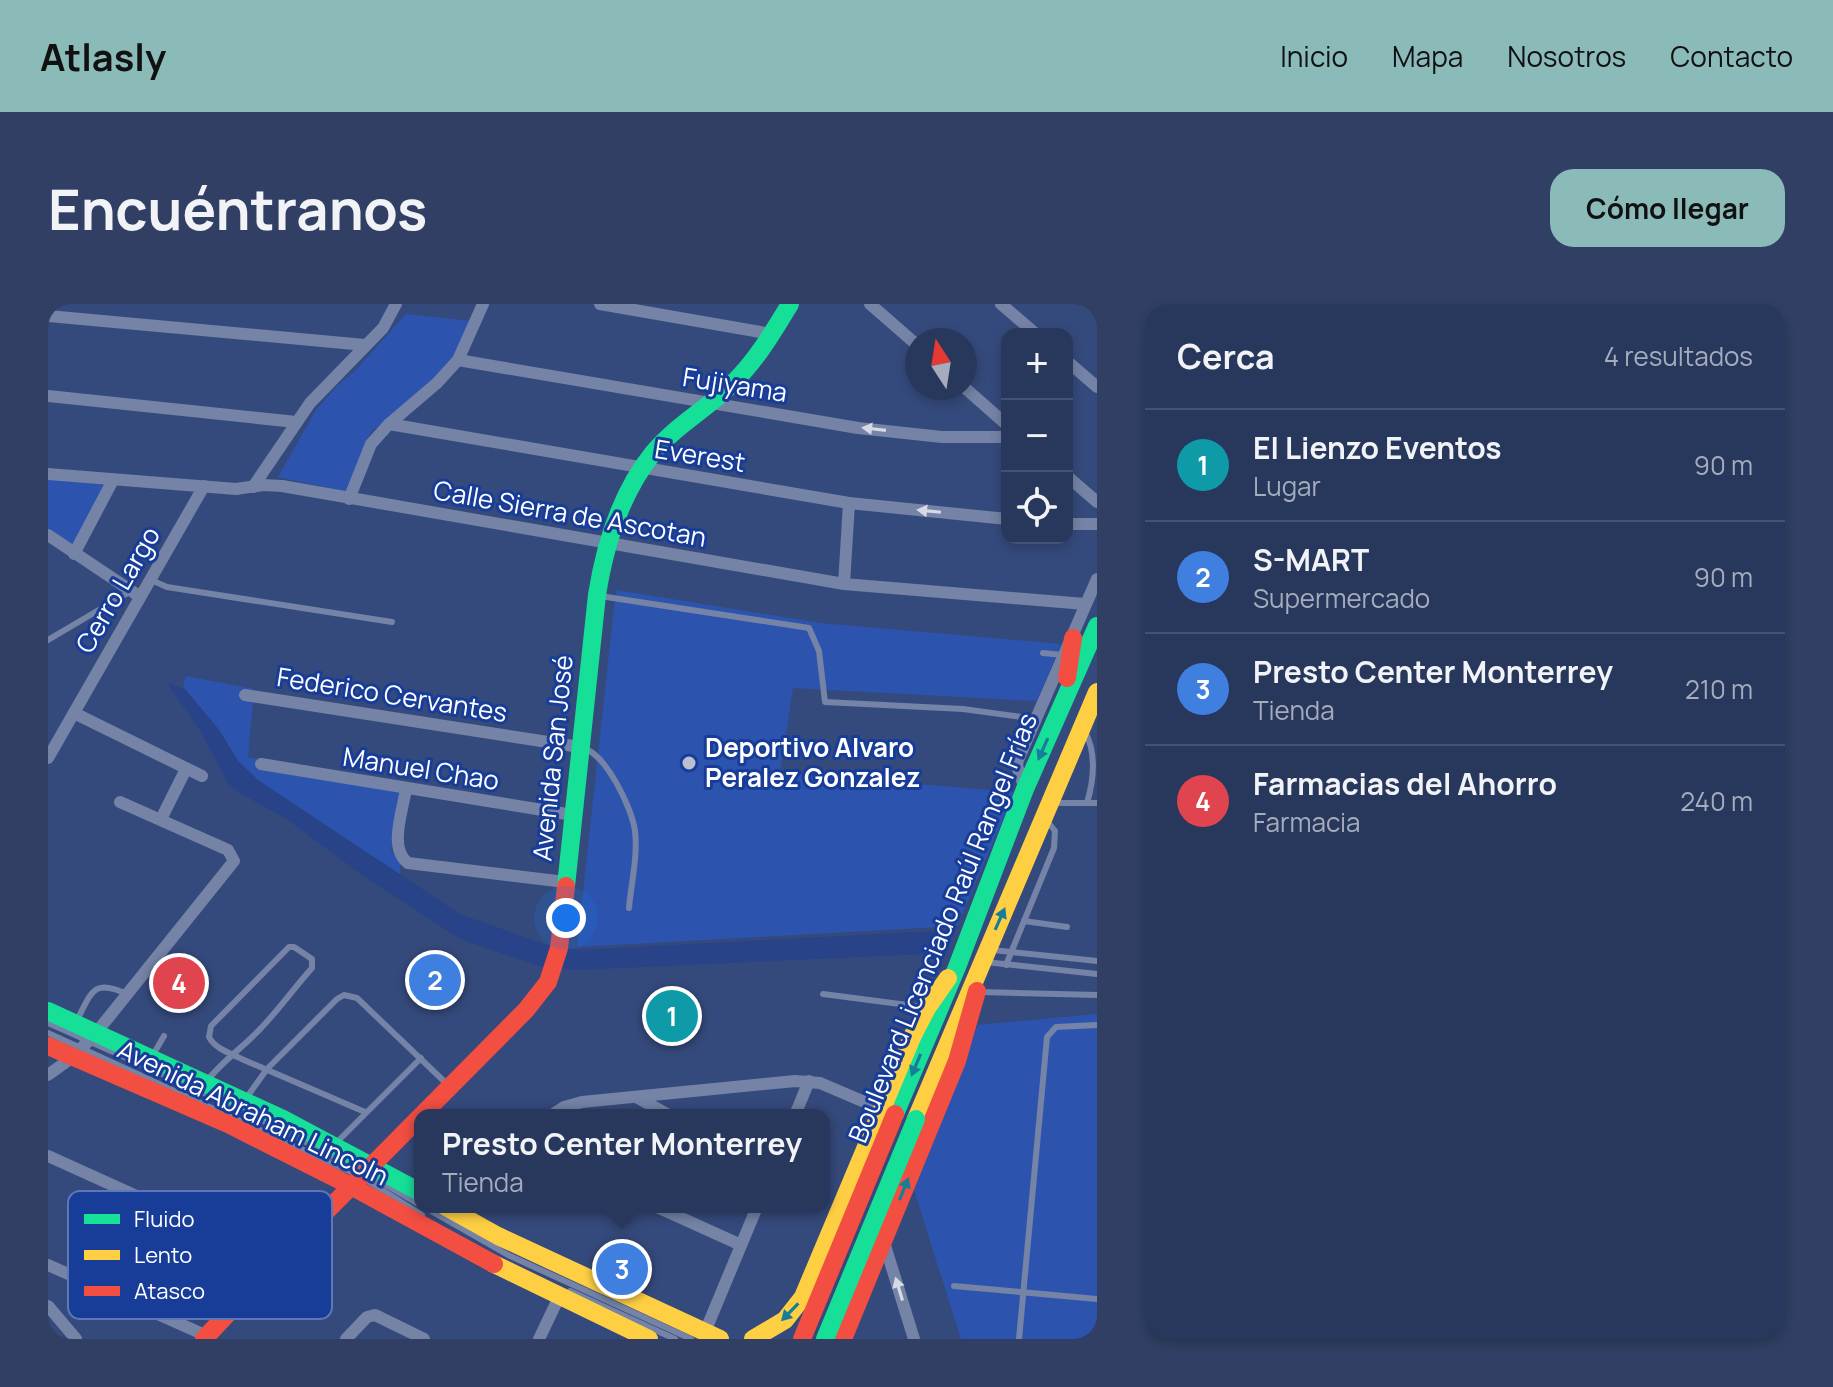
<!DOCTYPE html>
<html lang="es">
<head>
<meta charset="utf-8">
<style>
  :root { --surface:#28385d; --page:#303f63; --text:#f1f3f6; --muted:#a5acbc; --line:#445272; --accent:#8bbbb9 }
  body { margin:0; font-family:Manrope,sans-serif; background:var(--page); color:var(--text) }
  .controls { position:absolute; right:24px; top:24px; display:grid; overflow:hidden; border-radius:16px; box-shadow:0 4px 12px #0003 }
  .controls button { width:72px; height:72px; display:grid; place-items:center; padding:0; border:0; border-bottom:2px solid var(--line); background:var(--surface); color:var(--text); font:40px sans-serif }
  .compass { position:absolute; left:857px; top:24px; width:72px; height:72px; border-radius:50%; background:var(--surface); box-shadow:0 4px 12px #0003; rotate:348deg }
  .you { position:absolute; left:518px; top:614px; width:28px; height:28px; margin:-20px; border:6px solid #fff; border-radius:50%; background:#1a73e8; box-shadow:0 0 0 12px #1a73e833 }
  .badge { display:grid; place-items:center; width:52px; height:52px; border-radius:50%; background:var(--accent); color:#fff; font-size:26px; font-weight:700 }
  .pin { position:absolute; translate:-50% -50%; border:4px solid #fff; box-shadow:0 2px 8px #0006 }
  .popup { position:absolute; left:366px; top:805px; width:416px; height:104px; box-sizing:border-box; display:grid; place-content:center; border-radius:16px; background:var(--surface); filter:drop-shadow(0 2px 6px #0005); font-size:26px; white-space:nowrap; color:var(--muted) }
  .popup b { font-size:30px; color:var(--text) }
  .popup::after { content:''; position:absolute; left:50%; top:100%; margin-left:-16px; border:16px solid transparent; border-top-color:var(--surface) }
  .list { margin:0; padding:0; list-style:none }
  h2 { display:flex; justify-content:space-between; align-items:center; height:104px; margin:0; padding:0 32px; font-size:34px }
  h2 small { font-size:26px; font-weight:400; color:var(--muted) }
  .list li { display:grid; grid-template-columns:52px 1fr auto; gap:24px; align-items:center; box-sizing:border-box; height:112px; padding:0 32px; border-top:2px solid var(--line) }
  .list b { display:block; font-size:30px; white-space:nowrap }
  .list p { margin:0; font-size:26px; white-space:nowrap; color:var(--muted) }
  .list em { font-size:26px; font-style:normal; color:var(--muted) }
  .icon { flex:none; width:44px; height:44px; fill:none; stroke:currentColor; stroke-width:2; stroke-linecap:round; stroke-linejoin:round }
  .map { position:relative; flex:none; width:1049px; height:1035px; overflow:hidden; border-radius:24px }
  header { display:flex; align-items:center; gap:48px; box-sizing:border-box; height:112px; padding:0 40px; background:var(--accent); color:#111 }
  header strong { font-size:38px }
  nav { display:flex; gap:44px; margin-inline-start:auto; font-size:28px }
  .intro { display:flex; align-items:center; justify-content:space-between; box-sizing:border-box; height:192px; padding:0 48px }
  h1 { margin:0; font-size:56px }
  .button { padding:20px 36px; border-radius:24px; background:var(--accent); color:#111; font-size:28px; font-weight:700 }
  main { display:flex; gap:48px; padding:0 48px }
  aside { flex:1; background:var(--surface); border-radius:24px; box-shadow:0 4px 12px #0003 }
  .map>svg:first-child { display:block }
  .green { fill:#2c54ae }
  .water { fill:#284387 }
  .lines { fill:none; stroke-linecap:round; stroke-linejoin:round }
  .lane { stroke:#7483a6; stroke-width:6 }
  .street { stroke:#7483a6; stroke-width:12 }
  .fast { stroke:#16e098; stroke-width:18 }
  .slow { stroke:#ffcf43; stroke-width:18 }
  .jam { stroke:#f24e42; stroke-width:18 }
  .fast-bridge { stroke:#16e098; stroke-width:18 }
  .jam-bridge { stroke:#f24e42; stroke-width:18 }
  .oneway { fill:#d5dae4 }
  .oneway2 { fill:#177e99 }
  .poi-dot { fill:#b8c0d1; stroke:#183d99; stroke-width:3 }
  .labels { text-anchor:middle; stroke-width:6; stroke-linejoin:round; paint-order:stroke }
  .street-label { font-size:26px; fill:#fff; stroke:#183d99 }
  .poi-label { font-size:26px; font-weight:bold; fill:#fff; stroke:#183d99; text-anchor:start }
  .key { fill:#183d99; stroke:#5d77b8; stroke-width:2 }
  .key-label { font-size:22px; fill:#fff }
</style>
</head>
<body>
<header>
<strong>Atlasly</strong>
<nav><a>Inicio</a><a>Mapa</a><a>Nosotros</a><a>Contacto</a></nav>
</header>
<div class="intro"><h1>Encuéntranos</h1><a class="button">Cómo llegar</a></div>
<main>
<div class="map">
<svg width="1049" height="1035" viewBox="0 0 1049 1035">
  <rect width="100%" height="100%" fill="#354a7c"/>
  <!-- green -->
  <g class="green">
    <path d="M 358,10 L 423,17 L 411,46 L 377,87 L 323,128 L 301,188 L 230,173 L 268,106 L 288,83 L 307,67 Z"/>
    <path d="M 0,175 L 61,181 L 26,242 L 0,225 Z"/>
    <path d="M 568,286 L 772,319 L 1013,340 L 989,397 L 745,384 L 732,469 L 967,488 L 909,622 L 529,643 Z"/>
    <path d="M 138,372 L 206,385 L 200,453 L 354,488 L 343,546 L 352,559 L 352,573 L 210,476 L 190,457 L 171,426 L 135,383 Z"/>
    <path d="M 1049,710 L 1049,1035 L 913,1035 L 866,886 L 930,721 Z"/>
  </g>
  <!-- water -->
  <path class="water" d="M 119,379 L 137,385 L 171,426 L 190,457 L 210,476 L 412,610 L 496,640 L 530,646 L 905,626 L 899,649 L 529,666 L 490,662 L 412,635 L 314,571 L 237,514 L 190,488 L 179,478 L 153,428 Z"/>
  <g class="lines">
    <!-- lane -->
    <g class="lane">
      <path d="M 101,275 L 119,283 L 344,318"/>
      <path d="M 552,292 L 761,324 L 771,347 L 777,398 L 915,405 L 988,415"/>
      <path d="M 0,336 L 83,287"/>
      <path d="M 995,349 L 1015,351"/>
      <path d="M 1036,426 C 1049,448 1046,475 1039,499"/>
      <path d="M 535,444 C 558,450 584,504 587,527 C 590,552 583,580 581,604"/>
      <path d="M 1005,499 L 1049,499"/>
      <path d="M 976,617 L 1019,623"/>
      <path d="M 945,646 L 1049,657"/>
      <path d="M 937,658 L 1049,670"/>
      <path d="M 958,661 L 1006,544 L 1007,527 L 999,517"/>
      <path d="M 933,688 L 1049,691"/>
      <path d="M 775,690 L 875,703"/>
      <path d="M 29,716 C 44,688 45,674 79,690"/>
      <path d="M 0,719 C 126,775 254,830 372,901"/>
      <path d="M 0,729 L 312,872 L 374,911"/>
      <path d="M 105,751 L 116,732"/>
      <path d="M 159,777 C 175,756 197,742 214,723 C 232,704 247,683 264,664 L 264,655 L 246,643 L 241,643 L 163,722 L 161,733 C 167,745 184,750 196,756 L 317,808"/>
      <path d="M 199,793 L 219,765 L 289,695 L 296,691 L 309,694 L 400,781"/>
      <path d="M 287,840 L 373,754"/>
      <path d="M 376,903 L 460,951 L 643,1035"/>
      <path d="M 906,982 L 1049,995"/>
      <path d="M 522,987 L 627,1035"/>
      <path d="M 971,1035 L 999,733 L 1008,723 L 1049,721"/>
    </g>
    <!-- street -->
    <g class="street">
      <path d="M 552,0 L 724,30"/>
      <path d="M 822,0 L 869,41"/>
      <path d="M 953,0 L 988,30"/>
      <path d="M 0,12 L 317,41"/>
      <path d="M 410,56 L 810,124 L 894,133 L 959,133"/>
      <path d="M 1019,57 L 1049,83"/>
      <path d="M 917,84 L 959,121"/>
      <path d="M 0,92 L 248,118"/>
      <path d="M 341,120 L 801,199 L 959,215"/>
      <path d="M 0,170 L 188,185 L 215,181 L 234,182 L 796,280 L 1037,300"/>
      <path d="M 1019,172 L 1049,198"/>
      <path d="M 205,183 L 262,99 L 335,24 L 348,0"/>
      <path d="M 301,195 L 323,140 L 341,120 L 389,79 L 410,56 L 435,0"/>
      <path d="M 1019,220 L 1049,220"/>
      <path d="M 0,231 L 91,292"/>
      <path d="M 26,250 L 65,176"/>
      <path d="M 796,280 L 801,199"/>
      <path d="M 197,391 L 532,443"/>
      <path d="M 26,409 L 154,472"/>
      <path d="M 0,454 L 156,182"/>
      <path d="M 213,460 L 525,511"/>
      <path d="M 358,485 C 355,506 340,545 360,559 L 517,578"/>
      <path d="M 977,485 L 969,462 L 970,456 L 1049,275"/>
      <path d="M 113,515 L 138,465"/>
      <path d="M 0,771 L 25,753 L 48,729 L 186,557 L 180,546 L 72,498"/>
      <path d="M 588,793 L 621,811"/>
      <path d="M 504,811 L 516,803 L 534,798 L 747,777 L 772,779 L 833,805"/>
      <path d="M 747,811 L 761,777"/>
      <path d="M 0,852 L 230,956"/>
      <path d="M 609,903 L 693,941"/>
      <path d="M 835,935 L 866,1035"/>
      <path d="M 0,961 L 159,1032"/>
      <path d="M 0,1002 L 28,1035"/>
      <path d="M 657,1028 L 709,903"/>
      <path d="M 298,1035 L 319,1013 L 327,1011 L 376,1035"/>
      <path d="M 491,1035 L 512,991"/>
    </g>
    <!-- fast -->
    <g class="fast">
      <path d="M 518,582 L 549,291 C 557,240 572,190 605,149 C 628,121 659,105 684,80 C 708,57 725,28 742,0"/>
      <path d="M 0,707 L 235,815 L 372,888"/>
      <path d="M 847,810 L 909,663 L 977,485 L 1049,322"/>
    </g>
    <!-- slow -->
    <g class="slow">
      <path d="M 868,815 L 1049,388"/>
      <path d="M 398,903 L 450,932 L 672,1035"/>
      <path d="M 446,960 L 601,1035"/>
      <path d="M 705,1035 L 737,1016 L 755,993 L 865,731 L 879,704 L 900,674"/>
    </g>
    <!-- jam -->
    <g class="jam">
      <path d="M 1019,374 L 1025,334"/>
      <path d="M 0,742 L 180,820 L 303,882 L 446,960"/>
      <path d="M 156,1035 L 230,956 L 478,706 L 500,678 L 511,644 L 518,582"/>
      <path d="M 795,1035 L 909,757 L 929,687"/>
    </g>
    <!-- fast-bridge -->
    <path class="fast-bridge" d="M 777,1035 L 868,815"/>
    <!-- jam-bridge -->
    <path class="jam-bridge" d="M 754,1035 L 847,810"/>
  </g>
  <!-- one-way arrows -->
  <defs><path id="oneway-solid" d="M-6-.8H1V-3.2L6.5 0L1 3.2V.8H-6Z" transform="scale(2)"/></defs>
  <g class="oneway">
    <use href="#oneway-solid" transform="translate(826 125) rotate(-173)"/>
    <use href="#oneway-solid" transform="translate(881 207) rotate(-174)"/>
    <use href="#oneway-solid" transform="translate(851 985) rotate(-107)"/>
  </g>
  <g class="oneway2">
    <use href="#oneway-solid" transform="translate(995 445) rotate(114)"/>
    <use href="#oneway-solid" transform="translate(952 615) rotate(-66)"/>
    <use href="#oneway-solid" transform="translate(868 761) rotate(113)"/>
    <use href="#oneway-solid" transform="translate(856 885) rotate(-68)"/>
    <use href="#oneway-solid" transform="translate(742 1008) rotate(134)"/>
  </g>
  <!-- markers -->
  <circle class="poi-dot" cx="641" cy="459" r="8"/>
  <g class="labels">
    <!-- street labels -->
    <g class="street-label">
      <text transform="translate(687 81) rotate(9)" y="9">Fujiyama</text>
      <text transform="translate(652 152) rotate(9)" y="9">Everest</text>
      <text transform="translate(522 210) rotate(10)" y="9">Calle Sierra de Ascotan</text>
      <text transform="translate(70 286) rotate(-60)" y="9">Cerro Largo</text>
      <text transform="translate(344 391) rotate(9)" y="9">Federico Cervantes</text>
      <text transform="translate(505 454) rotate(-84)" y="9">Avenida San José</text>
      <text transform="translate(373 465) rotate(9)" y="9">Manuel Chao</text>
      <text transform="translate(895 624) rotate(-68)" y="9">Boulevard Licenciado Raúl Rangel Frías</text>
      <text transform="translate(205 809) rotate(26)" y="9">Avenida Abraham Lincoln</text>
    </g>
    <!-- poi labels -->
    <g class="poi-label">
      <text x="657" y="453">Deportivo Alvaro<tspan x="657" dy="30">Peralez Gonzalez</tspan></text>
    </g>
  </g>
  <!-- legend -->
  <rect x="20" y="887" width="264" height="128" rx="12" class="key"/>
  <rect x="36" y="910" width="36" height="10" fill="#16e098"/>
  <rect x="36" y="946" width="36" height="10" fill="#ffcf43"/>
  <rect x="36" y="982" width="36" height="10" fill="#f24e42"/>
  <g class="key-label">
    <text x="86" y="923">Fluido</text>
    <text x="86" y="959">Lento</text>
    <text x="86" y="995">Atasco</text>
  </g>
</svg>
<div class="controls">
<button>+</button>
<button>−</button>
<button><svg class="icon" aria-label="locate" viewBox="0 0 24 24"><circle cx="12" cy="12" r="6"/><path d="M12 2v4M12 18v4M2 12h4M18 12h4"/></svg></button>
</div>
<svg class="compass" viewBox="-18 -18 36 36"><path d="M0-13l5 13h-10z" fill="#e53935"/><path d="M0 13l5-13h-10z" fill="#a5acbc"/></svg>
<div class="you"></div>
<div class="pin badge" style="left:624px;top:712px;background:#0f9aa8">1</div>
<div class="pin badge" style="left:387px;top:676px;background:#3f7fe0">2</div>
<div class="pin badge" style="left:574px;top:965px;background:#3f7fe0">3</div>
<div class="popup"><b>Presto Center Monterrey</b>Tienda</div>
<div class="pin badge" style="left:131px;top:679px;background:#e0444e">4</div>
</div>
<aside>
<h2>Cerca<small>4 resultados</small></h2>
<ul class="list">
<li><span class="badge" style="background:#0f9aa8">1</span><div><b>El Lienzo Eventos</b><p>Lugar</p></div><em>90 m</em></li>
<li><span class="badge" style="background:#3f7fe0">2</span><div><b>S-MART</b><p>Supermercado</p></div><em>90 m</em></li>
<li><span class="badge" style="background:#3f7fe0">3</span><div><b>Presto Center Monterrey</b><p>Tienda</p></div><em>210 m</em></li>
<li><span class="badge" style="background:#e0444e">4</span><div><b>Farmacias del Ahorro</b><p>Farmacia</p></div><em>240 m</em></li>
</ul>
</aside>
</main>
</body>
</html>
